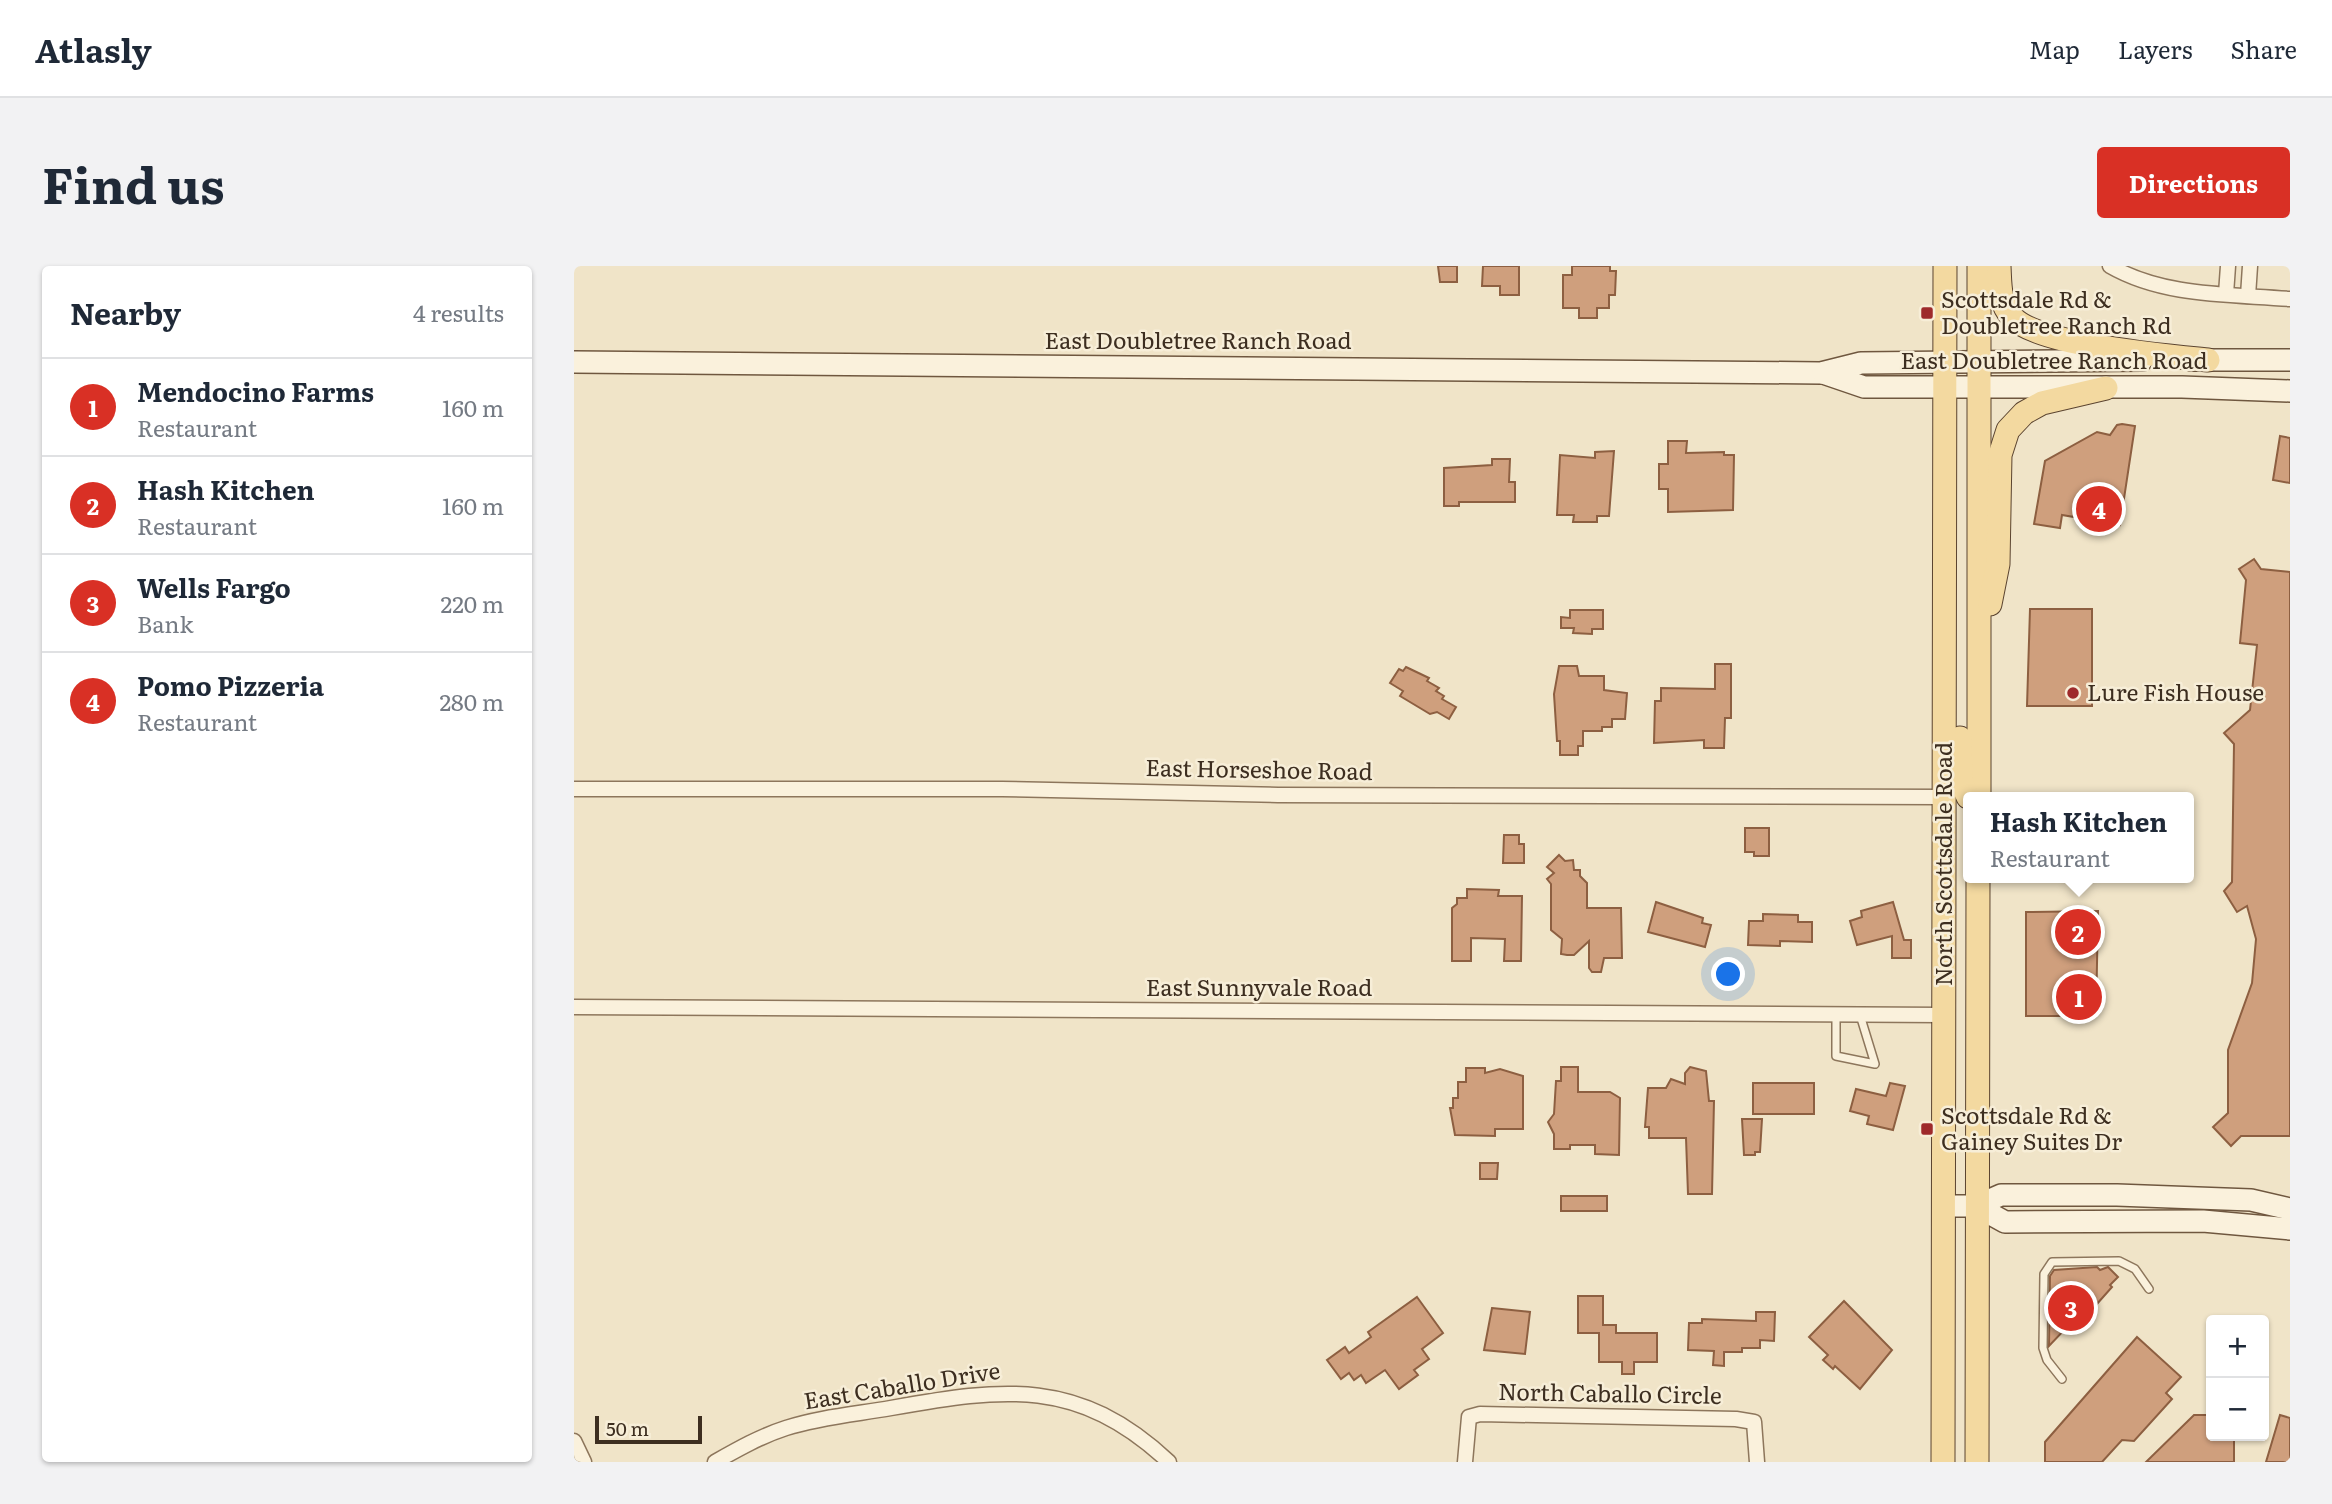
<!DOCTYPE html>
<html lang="en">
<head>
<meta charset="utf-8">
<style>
  :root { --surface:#fff; --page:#f2f2f3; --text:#1f2937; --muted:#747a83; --line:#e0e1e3; --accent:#d93025 }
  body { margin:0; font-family:Literata,serif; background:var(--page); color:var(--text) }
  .controls { position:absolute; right:21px; bottom:21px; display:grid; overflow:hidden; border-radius:7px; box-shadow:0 2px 5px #0004 }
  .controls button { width:63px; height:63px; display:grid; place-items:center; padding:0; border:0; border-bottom:2px solid var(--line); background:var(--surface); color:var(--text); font:35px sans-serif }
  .scale { position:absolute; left:21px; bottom:18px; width:107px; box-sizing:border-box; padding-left:7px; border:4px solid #3d2e20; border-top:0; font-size:19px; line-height:24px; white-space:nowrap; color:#3d2e20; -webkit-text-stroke:5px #f7eed8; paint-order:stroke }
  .you { position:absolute; left:1155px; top:709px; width:24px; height:24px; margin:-18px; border:5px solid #fff; border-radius:50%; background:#1a73e8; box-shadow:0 0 0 10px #1a73e833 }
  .badge { display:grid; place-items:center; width:46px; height:46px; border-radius:50%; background:var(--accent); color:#fff; font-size:23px; font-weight:700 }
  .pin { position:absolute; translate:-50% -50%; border:4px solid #fff; box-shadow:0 2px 7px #0006 }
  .popup { position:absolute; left:1389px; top:526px; width:231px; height:91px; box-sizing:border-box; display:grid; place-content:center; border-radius:7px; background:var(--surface); filter:drop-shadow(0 2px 5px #0005); font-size:23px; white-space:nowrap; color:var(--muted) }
  .popup b { font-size:26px; color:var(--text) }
  .popup::after { content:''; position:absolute; left:50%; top:100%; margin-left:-14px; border:14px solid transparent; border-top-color:var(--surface) }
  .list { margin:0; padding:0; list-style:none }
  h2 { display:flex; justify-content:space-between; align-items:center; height:91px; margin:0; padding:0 28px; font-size:30px }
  h2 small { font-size:23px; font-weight:400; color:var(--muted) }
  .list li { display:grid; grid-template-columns:46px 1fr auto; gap:21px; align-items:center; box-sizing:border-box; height:98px; padding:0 28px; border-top:2px solid var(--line) }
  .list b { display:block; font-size:26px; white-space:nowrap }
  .list p { margin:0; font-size:23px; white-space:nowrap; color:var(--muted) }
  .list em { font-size:23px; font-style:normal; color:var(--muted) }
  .map { position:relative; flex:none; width:1716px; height:1196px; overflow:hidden; border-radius:7px }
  header { display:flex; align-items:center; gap:42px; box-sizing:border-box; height:98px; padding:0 35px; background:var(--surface); border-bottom:2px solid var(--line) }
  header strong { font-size:33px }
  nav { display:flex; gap:38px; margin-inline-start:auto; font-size:24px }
  .intro { display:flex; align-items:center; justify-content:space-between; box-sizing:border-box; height:168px; padding:0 42px }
  h1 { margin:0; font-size:49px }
  .button { padding:18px 32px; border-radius:7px; background:var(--accent); color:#fff; font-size:24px; font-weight:700 }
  main { display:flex; gap:42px; padding:0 42px }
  aside { flex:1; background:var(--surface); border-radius:7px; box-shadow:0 2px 5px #0004 }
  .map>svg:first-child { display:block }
  .building { fill:#cf9f7d; stroke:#8d5f41; stroke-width:2 }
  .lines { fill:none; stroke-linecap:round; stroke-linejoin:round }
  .lane-casing { stroke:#8d765c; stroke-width:10 }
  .street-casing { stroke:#8d765c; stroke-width:17 }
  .secondary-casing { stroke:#6f573f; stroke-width:24 }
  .primary-casing { stroke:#5b4430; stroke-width:25 }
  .lane { stroke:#faf1dc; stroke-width:7 }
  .street { stroke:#faf1dc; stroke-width:14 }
  .secondary { stroke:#faf1dc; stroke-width:21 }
  .primary { stroke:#f3d9a0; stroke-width:23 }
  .poi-dot { fill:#9e2a2b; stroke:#f7eed8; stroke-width:2.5 }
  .labels { text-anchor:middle; stroke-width:5; stroke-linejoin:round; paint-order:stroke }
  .poi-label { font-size:23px; fill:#3d2e20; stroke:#f7eed8; text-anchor:start }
  .street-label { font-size:23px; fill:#3d2e20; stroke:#f7eed8 }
</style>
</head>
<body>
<header>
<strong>Atlasly</strong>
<nav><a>Map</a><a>Layers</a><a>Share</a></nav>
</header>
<div class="intro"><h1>Find us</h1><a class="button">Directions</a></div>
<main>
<aside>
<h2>Nearby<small>4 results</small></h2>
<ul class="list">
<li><span class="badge">1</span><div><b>Mendocino Farms</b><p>Restaurant</p></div><em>160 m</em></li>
<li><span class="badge">2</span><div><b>Hash Kitchen</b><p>Restaurant</p></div><em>160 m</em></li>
<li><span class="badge">3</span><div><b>Wells Fargo</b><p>Bank</p></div><em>220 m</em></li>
<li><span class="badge">4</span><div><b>Pomo Pizzeria</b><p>Restaurant</p></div><em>280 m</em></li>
</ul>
</aside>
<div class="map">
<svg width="1716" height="1196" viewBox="0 0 1716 1196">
  <rect width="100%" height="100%" fill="#f0e4c8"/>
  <!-- building -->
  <g class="building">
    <path d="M 864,0 L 883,0 L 883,16 L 866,16 Z"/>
    <path d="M 909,0 L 945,0 L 945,29 L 926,29 L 926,20 L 908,20 Z"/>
    <path d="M 998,0 L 1036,0 L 1036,5 L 1042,5 L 1041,29 L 1035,29 L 1035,42 L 1023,42 L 1023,52 L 1005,52 L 1005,42 L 989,42 L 989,9 L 998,9 Z"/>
    <path d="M 1548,158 L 1561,160 L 1546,259 L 1488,249 L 1486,262 L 1460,258 L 1471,195 L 1523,166 L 1536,169 L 1543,159 Z"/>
    <path d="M 1706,170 L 1716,172 L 1716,217 L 1699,214 Z"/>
    <path d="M 1094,175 L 1113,175 L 1112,187 L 1150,186 L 1150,189 L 1160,189 L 1159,244 L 1094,246 L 1094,223 L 1085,223 L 1085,198 L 1094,198 Z"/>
    <path d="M 1040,185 L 1035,250 L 1023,250 L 1023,256 L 999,256 L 1000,249 L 983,249 L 986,189 L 1021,192 L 1021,186 Z"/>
    <path d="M 918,193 L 936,193 L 935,216 L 941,216 L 941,236 L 885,236 L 885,240 L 870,240 L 870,202 L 918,199 Z"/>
    <path d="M 1680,293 L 1687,303 L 1716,306 L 1716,870 L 1667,870 L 1657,880 L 1639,861 L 1654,847 L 1654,784 L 1678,717 L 1682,673 L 1673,640 L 1663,646 L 1650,625 L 1658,616 L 1660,478 L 1650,467 L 1676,444 L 1683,379 L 1666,377 L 1672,314 L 1665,303 Z"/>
    <path d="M 1456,343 L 1518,343 L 1518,440 L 1453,440 Z"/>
    <path d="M 996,344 L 1029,344 L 1029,363 L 1018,363 L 1018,368 L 999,367 L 1000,362 L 987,362 L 987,351 L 996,352 Z"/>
    <path d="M 1141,398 L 1157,398 L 1157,452 L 1151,452 L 1150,482 L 1130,482 L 1130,474 L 1080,477 L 1081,435 L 1087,435 L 1087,422 L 1141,423 Z"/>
    <path d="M 985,400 L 1003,400 L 1005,410 L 1030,410 L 1030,424 L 1053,427 L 1051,453 L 1038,453 L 1038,461 L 1028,461 L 1028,465 L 1009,465 L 1009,480 L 1004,480 L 1004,489 L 986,489 L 986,475 L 983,475 L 980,428 Z"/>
    <path d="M 832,401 L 855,412 L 853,415 L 865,422 L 862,425 L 870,430 L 868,433 L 882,441 L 875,453 L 863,446 L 856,448 L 826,430 L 829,425 L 816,417 L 825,403 L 829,405 Z"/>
    <path d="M 1171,562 L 1195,562 L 1195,590 L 1180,590 L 1180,586 L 1171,586 Z"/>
    <path d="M 930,569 L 945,569 L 945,578 L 950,578 L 950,597 L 929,597 Z"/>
    <path d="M 985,589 L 991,595 L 999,594 L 1000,604 L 1006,604 L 1006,610 L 1013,617 L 1013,642 L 1047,642 L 1048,692 L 1030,692 L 1027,706 L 1018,706 L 1015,702 L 1015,675 L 1000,689 L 993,689 L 987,688 L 988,673 L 977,664 L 977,618 L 973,613 L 980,607 L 973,601 Z"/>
    <path d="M 893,623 L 925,624 L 924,630 L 948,630 L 947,695 L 930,695 L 931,673 L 897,672 L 897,695 L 878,695 L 878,642 L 883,638 L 883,632 L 893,632 Z"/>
    <path d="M 1082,636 L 1129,652 L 1128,657 L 1137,659 L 1131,681 L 1074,666 Z"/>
    <path d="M 1319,636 L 1330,674 L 1337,674 L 1337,692 L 1318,692 L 1318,670 L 1283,679 L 1276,655 L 1288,651 L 1287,645 Z"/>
    <path d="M 1524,645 L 1522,750 L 1452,750 L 1452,646 Z"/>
    <path d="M 1189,648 L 1224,649 L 1224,656 L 1238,656 L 1238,676 L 1206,675 L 1206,680 L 1174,679 L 1175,655 L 1189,655 Z"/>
    <path d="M 987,801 L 1004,801 L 1004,826 L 1036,826 L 1046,832 L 1045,889 L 1021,888 L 1021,879 L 996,879 L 996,883 L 980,883 L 980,868 L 974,856 L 980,848 L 982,815 L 987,815 Z"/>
    <path d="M 1116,801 L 1132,805 L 1135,835 L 1140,835 L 1138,928 L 1114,928 L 1112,872 L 1075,872 L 1075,861 L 1071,861 L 1074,822 L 1092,822 L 1097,813 L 1111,818 L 1111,807 Z"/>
    <path d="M 892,802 L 911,802 L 911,807 L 926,803 L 949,810 L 949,863 L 921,863 L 921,870 L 881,869 L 876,842 L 879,842 L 879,832 L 884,832 L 884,816 L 892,816 Z"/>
    <rect x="1179" y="817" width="61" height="31"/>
    <path d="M 1316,817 L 1331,820 L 1319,864 L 1293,858 L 1295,850 L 1276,845 L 1282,823 L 1312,830 Z"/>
    <path d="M 1168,853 L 1188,853 L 1186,886 L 1181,886 L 1181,889 L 1170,889 Z"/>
    <path d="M 906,897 L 924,897 L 923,913 L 906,913 Z"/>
    <rect x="987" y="930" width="46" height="15"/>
    <path d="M 1523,1001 L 1526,1004 L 1534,1001 L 1544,1011 L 1536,1019 L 1538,1021 L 1507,1056 L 1505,1054 L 1495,1064 L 1492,1062 L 1475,1080 L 1476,1010 L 1480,1004 Z"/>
    <path d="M 1004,1030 L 1029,1030 L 1029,1059 L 1042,1059 L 1042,1067 L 1083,1067 L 1083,1096 L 1060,1096 L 1060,1108 L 1048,1108 L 1048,1096 L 1025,1096 L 1025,1067 L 1004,1067 Z"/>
    <path d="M 843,1031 L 869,1067 L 848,1083 L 855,1093 L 840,1104 L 844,1109 L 825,1123 L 811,1104 L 792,1117 L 787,1109 L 780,1114 L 775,1107 L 767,1113 L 753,1094 L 771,1081 L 775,1087 L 797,1071 L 794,1066 Z"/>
    <path d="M 1270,1035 L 1318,1084 L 1286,1123 L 1261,1100 L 1259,1103 L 1249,1094 L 1254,1089 L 1235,1071 Z"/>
    <path d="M 918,1042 L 956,1046 L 951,1088 L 910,1084 Z"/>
    <path d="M 1182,1046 L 1201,1046 L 1200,1075 L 1186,1074 L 1186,1082 L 1168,1082 L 1168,1086 L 1150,1086 L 1150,1100 L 1139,1099 L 1140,1085 L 1114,1084 L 1115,1057 L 1128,1057 L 1128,1053 L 1182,1055 Z"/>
    <path d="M 1563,1071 L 1607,1111 L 1592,1127 L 1598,1133 L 1560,1175 L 1548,1174 L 1528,1196 L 1471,1196 L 1471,1176 Z"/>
    <path d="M 1620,1149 L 1637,1149 L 1637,1170 L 1660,1170 L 1660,1196 L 1572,1196 Z"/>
    <path d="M 1706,1149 L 1716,1152 L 1716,1196 L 1692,1196 Z"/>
  </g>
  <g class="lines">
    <!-- lane casing -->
    <g class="lane-casing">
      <g id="lane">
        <path d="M 1262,749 L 1262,790 L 1301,798 L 1286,749"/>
        <path d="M 1488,1113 L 1473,1094 L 1469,1082 L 1470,1008 L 1478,996 L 1545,995 L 1561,1003 L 1575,1023"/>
      </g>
    </g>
    <!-- street casing -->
    <g class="street-casing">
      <g id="street">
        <path d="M 1536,0 C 1590,31 1655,28 1716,33"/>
        <path d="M 1652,28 L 1654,0"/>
        <path d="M 1674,30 L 1676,0"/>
        <path d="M 0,523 L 428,523 L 704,529 L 1370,531"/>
        <path d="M 0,741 L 1369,749"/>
        <path d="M 0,1175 L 10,1196"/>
        <path d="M 141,1196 C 164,1183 187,1170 212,1162 C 246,1151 283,1148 317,1142 C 430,1122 504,1111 595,1196"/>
        <path d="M 891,1196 L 895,1151 L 906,1148 L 1162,1153 L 1180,1156 L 1183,1196"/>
      </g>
    </g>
    <!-- secondary casing -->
    <g class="secondary-casing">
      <g id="secondary">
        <path d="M 1618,94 L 1716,94"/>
        <path d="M 0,96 L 1247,107 L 1287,97 L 1568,94"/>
        <path d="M 1249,107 L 1290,121 L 1608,121 L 1716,125"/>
        <path d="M 1369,940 L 1402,940 L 1427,929 L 1543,929 L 1677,934 L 1716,943"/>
        <path d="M 1402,940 L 1431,956 L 1629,955 L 1716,963"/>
      </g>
    </g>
    <!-- primary casing -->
    <g class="primary-casing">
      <g id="primary">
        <path d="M 1405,0 L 1405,531"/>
        <path d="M 1425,0 C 1426,19 1425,37 1438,51 C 1463,79 1593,90 1634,94"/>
        <path d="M 1416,338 L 1424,298 L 1426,189 L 1434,164 L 1450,147 L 1468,137 L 1532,122"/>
        <path d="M 1386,472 L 1387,516 L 1394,531"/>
        <path d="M 1369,1196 L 1371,0"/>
        <path d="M 1403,1196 L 1404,612"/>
      </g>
    </g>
    <!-- lane -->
    <use href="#lane" class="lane"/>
    <!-- street -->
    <use href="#street" class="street"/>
    <!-- secondary -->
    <use href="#secondary" class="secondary"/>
    <!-- primary -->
    <use href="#primary" class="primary"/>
  </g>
  <!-- markers -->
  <g class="poi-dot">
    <rect x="1346" y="40" width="14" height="14" rx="3.5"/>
    <circle cx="1499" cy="427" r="7"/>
    <rect x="1346" y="856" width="14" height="14" rx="3.5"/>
  </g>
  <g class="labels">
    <!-- poi labels -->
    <g class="poi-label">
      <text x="1367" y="42">Scottsdale Rd &amp;<tspan x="1367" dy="26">Doubletree Ranch Rd</tspan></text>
      <text x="1513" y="435">Lure Fish House</text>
      <text x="1367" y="858">Scottsdale Rd &amp;<tspan x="1367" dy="26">Gainey Suites Dr</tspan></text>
    </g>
    <!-- street labels -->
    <g class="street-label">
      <text x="624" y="83">East Doubletree Ranch Road</text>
      <text x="1480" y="103">East Doubletree Ranch Road</text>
      <text transform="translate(685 504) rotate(1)" y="8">East Horseshoe Road</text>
      <text transform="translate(1370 598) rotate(-90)" y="8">North Scottsdale Road</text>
      <text x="685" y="730">East Sunnyvale Road</text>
      <text transform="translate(328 1120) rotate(-9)" y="8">East Caballo Drive</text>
      <text transform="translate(1036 1128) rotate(1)" y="8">North Caballo Circle</text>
    </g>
  </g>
</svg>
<div class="controls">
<button>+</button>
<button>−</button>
</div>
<div class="scale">50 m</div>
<div class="you"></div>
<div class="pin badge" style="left:1505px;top:731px">1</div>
<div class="pin badge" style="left:1504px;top:666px">2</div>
<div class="popup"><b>Hash Kitchen</b>Restaurant</div>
<div class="pin badge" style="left:1497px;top:1042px">3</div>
<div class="pin badge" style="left:1525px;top:243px">4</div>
</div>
</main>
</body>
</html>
